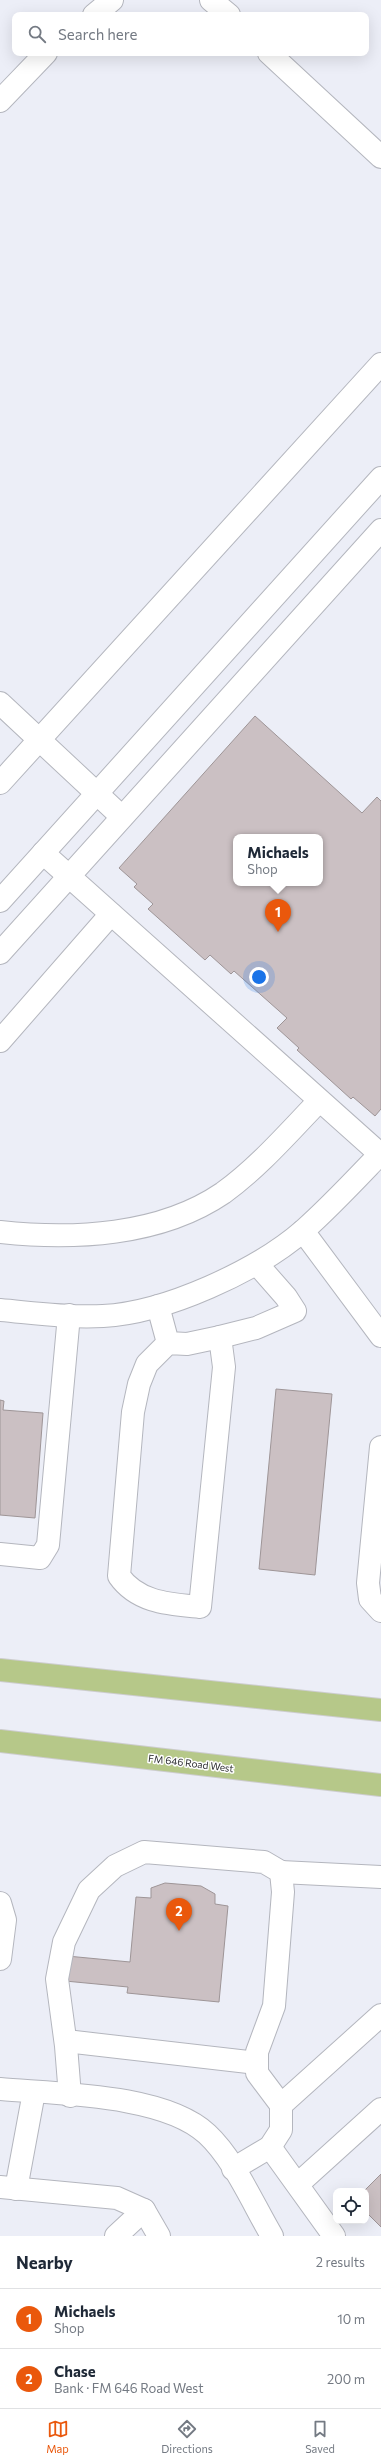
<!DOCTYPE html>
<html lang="en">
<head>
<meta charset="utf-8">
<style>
  :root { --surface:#fff; --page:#f2f2f3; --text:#1f2937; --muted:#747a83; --line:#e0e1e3; --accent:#ea580c }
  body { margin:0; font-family:Commissioner,sans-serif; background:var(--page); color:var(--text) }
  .controls { position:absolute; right:12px; bottom:12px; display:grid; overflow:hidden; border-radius:8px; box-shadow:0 4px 16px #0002 }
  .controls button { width:36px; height:36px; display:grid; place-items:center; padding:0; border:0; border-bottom:1px solid var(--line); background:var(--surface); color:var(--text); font:20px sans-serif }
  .you { position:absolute; left:259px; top:977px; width:14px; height:14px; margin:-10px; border:3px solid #fff; border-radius:50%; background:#1a73e8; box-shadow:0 0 0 6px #1a73e833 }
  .badge { display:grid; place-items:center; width:26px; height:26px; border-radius:50%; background:var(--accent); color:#fff; font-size:13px; font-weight:700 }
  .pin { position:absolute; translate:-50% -33px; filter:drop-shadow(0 1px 2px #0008) }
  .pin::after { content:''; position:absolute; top:21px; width:14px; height:12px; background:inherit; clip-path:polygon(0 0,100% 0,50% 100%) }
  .popup { position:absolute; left:233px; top:834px; width:90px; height:52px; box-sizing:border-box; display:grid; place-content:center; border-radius:8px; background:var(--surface); filter:drop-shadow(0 1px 3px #0005); font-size:13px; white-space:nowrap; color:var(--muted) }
  .popup b { font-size:15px; color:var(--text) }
  .popup::after { content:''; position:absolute; left:50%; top:100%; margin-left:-8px; border:8px solid transparent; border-top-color:var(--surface) }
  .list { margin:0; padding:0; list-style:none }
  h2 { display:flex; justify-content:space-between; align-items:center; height:52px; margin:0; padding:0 16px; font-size:17px }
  h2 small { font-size:13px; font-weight:400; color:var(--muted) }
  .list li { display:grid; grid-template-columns:26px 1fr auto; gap:12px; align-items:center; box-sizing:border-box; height:60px; padding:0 16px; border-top:1px solid var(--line) }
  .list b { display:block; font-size:15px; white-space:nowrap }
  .list p { margin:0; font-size:13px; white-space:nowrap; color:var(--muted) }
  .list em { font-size:13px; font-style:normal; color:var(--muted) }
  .icon { flex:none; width:22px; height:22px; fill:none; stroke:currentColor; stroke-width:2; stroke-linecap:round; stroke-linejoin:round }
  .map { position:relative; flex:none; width:381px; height:2236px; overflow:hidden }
  .search { position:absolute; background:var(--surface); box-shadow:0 4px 16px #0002; left:12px; right:12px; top:12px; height:44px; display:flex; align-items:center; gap:10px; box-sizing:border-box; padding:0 14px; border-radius:8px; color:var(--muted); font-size:15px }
  .sheet { height:172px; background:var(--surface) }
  nav { display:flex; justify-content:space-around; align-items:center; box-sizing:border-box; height:56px; border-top:1px solid var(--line); background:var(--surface); font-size:11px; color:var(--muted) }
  nav a { display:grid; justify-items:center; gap:2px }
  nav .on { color:var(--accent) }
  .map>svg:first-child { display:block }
  .building { fill:#cbc0c3; stroke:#9e9597; fill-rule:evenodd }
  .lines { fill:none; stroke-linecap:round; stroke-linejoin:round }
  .minor-casing { stroke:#b4b6be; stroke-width:24 }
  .major-casing { stroke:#cdcdce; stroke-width:24 }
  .minor { stroke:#fff; stroke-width:22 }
  .major { stroke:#b6c889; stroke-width:22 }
  .labels { text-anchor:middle; stroke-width:3; stroke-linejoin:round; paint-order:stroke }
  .street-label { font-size:10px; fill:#2e2f32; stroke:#fff }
</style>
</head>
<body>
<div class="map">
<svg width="381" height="2236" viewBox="0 0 381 2236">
  <rect width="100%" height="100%" fill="#eceef7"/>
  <!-- building -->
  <g class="building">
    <path d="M 255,716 L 362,813 L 377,797 L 381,801 L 381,1109 L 375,1116 L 353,1097 L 351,1099 L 297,1050 L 299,1048 L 277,1028 L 287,1018 L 234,971 L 231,974 L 210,955 L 205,960 L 148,909 L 153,904 L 134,887 L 137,884 L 119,868 ZM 236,837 L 320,837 L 320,883 L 236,883 Z"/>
    <path d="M 276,1389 L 332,1394 L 315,1575 L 259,1569 Z"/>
    <path d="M 0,1400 L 4,1401 L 3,1410 L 43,1413 L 35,1518 L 0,1515 Z"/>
    <path d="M 165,1883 L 201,1886 L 215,1894 L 215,1904 L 228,1906 L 219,2002 L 127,1993 L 128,1987 L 65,1981 L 67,1956 L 130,1962 L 136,1897 L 151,1898 L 151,1888 Z"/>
    <path d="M 381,2174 L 381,2227 L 366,2212 L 366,2191 L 364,2191 Z"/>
  </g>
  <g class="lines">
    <!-- minor casing -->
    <g class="minor-casing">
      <g id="minor">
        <path d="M 211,0 L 229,15"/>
        <path d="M 94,15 L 112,0"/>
        <path d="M 269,53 L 381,157"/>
        <path d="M 0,101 L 46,53"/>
        <path d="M 0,703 L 122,817"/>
        <path d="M 0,783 L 381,364"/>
        <path d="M 43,853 L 380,1154"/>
        <path d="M 0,901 L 381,478"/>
        <path d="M 0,953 L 381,530"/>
        <path d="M 0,1041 L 111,914"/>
        <path d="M 303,1231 L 381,1336"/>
        <path d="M 0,1232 C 73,1240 160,1236 223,1193 C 259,1167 289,1132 319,1101"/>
        <path d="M 158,1306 L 168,1343 L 147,1364 L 139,1384 L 133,1412 L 119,1576 C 138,1603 170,1604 200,1607 L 224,1367 L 220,1337 L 187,1344 L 168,1343"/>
        <path d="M 0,1310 C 34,1313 69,1318 103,1316 C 165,1313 257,1271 304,1230 C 331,1206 356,1179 381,1153"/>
        <path d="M 220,1337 L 256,1328 L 295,1311 L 286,1297 L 257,1264"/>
        <path d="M 381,1447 L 368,1583 L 370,1599 L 381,1611"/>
        <path d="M 0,1554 L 40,1558 L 48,1545 L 69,1315"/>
        <path d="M 281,1872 L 381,1877"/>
        <path d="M 0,1903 L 5,1920 L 0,1959"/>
        <path d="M 66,2041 L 257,2063"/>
        <path d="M 0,2089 C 58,2094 164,2094 207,2134 C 234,2159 253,2204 272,2236"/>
        <path d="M 70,2096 L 66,2046 L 57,1979 L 64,1942 L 89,1890 L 115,1866 L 144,1852 L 264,1862 L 281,1872 L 283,1892 L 274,2006 L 257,2052 L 257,2073 L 281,2105 L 281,2130 L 270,2147 L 233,2169"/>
        <path d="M 281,2105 L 381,2015"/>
        <path d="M 270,2147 L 334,2236"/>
        <path d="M 298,2184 L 381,2109"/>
        <path d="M 0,2187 L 117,2198 L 144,2210 L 159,2236"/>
        <path d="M 16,2189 L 34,2092"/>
        <path d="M 116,2236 L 144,2210"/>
      </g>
    </g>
    <!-- major casing -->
    <g class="major-casing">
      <g id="major">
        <path d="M 0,1670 L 381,1710"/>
        <path d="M 0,1741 L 381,1785"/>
      </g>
    </g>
    <!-- minor -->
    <use href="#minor" class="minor"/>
    <!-- major -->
    <use href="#major" class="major"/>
  </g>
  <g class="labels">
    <!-- street labels -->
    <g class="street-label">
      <text transform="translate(191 1763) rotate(7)" y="4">FM 646 Road West</text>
    </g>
  </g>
</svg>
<div class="controls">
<button><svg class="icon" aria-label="locate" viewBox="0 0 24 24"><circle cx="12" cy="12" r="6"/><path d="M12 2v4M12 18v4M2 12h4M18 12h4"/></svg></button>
</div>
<div class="you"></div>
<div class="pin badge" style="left:278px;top:932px">1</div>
<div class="popup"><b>Michaels</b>Shop</div>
<div class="pin badge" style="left:179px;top:1931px">2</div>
<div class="search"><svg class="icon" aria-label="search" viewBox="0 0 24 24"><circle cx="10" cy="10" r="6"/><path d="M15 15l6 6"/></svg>Search here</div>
</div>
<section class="sheet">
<h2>Nearby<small>2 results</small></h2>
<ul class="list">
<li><span class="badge">1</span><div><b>Michaels</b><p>Shop</p></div><em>10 m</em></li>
<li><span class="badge">2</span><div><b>Chase</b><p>Bank · FM 646 Road West</p></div><em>200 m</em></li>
</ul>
</section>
<nav>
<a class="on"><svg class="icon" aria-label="map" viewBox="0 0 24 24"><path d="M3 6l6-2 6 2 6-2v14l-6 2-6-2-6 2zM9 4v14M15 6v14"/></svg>Map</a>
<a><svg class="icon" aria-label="directions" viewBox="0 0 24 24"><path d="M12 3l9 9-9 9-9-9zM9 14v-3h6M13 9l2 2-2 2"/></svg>Directions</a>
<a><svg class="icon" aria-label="saved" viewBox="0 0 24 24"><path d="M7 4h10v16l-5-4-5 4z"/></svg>Saved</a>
</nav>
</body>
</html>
